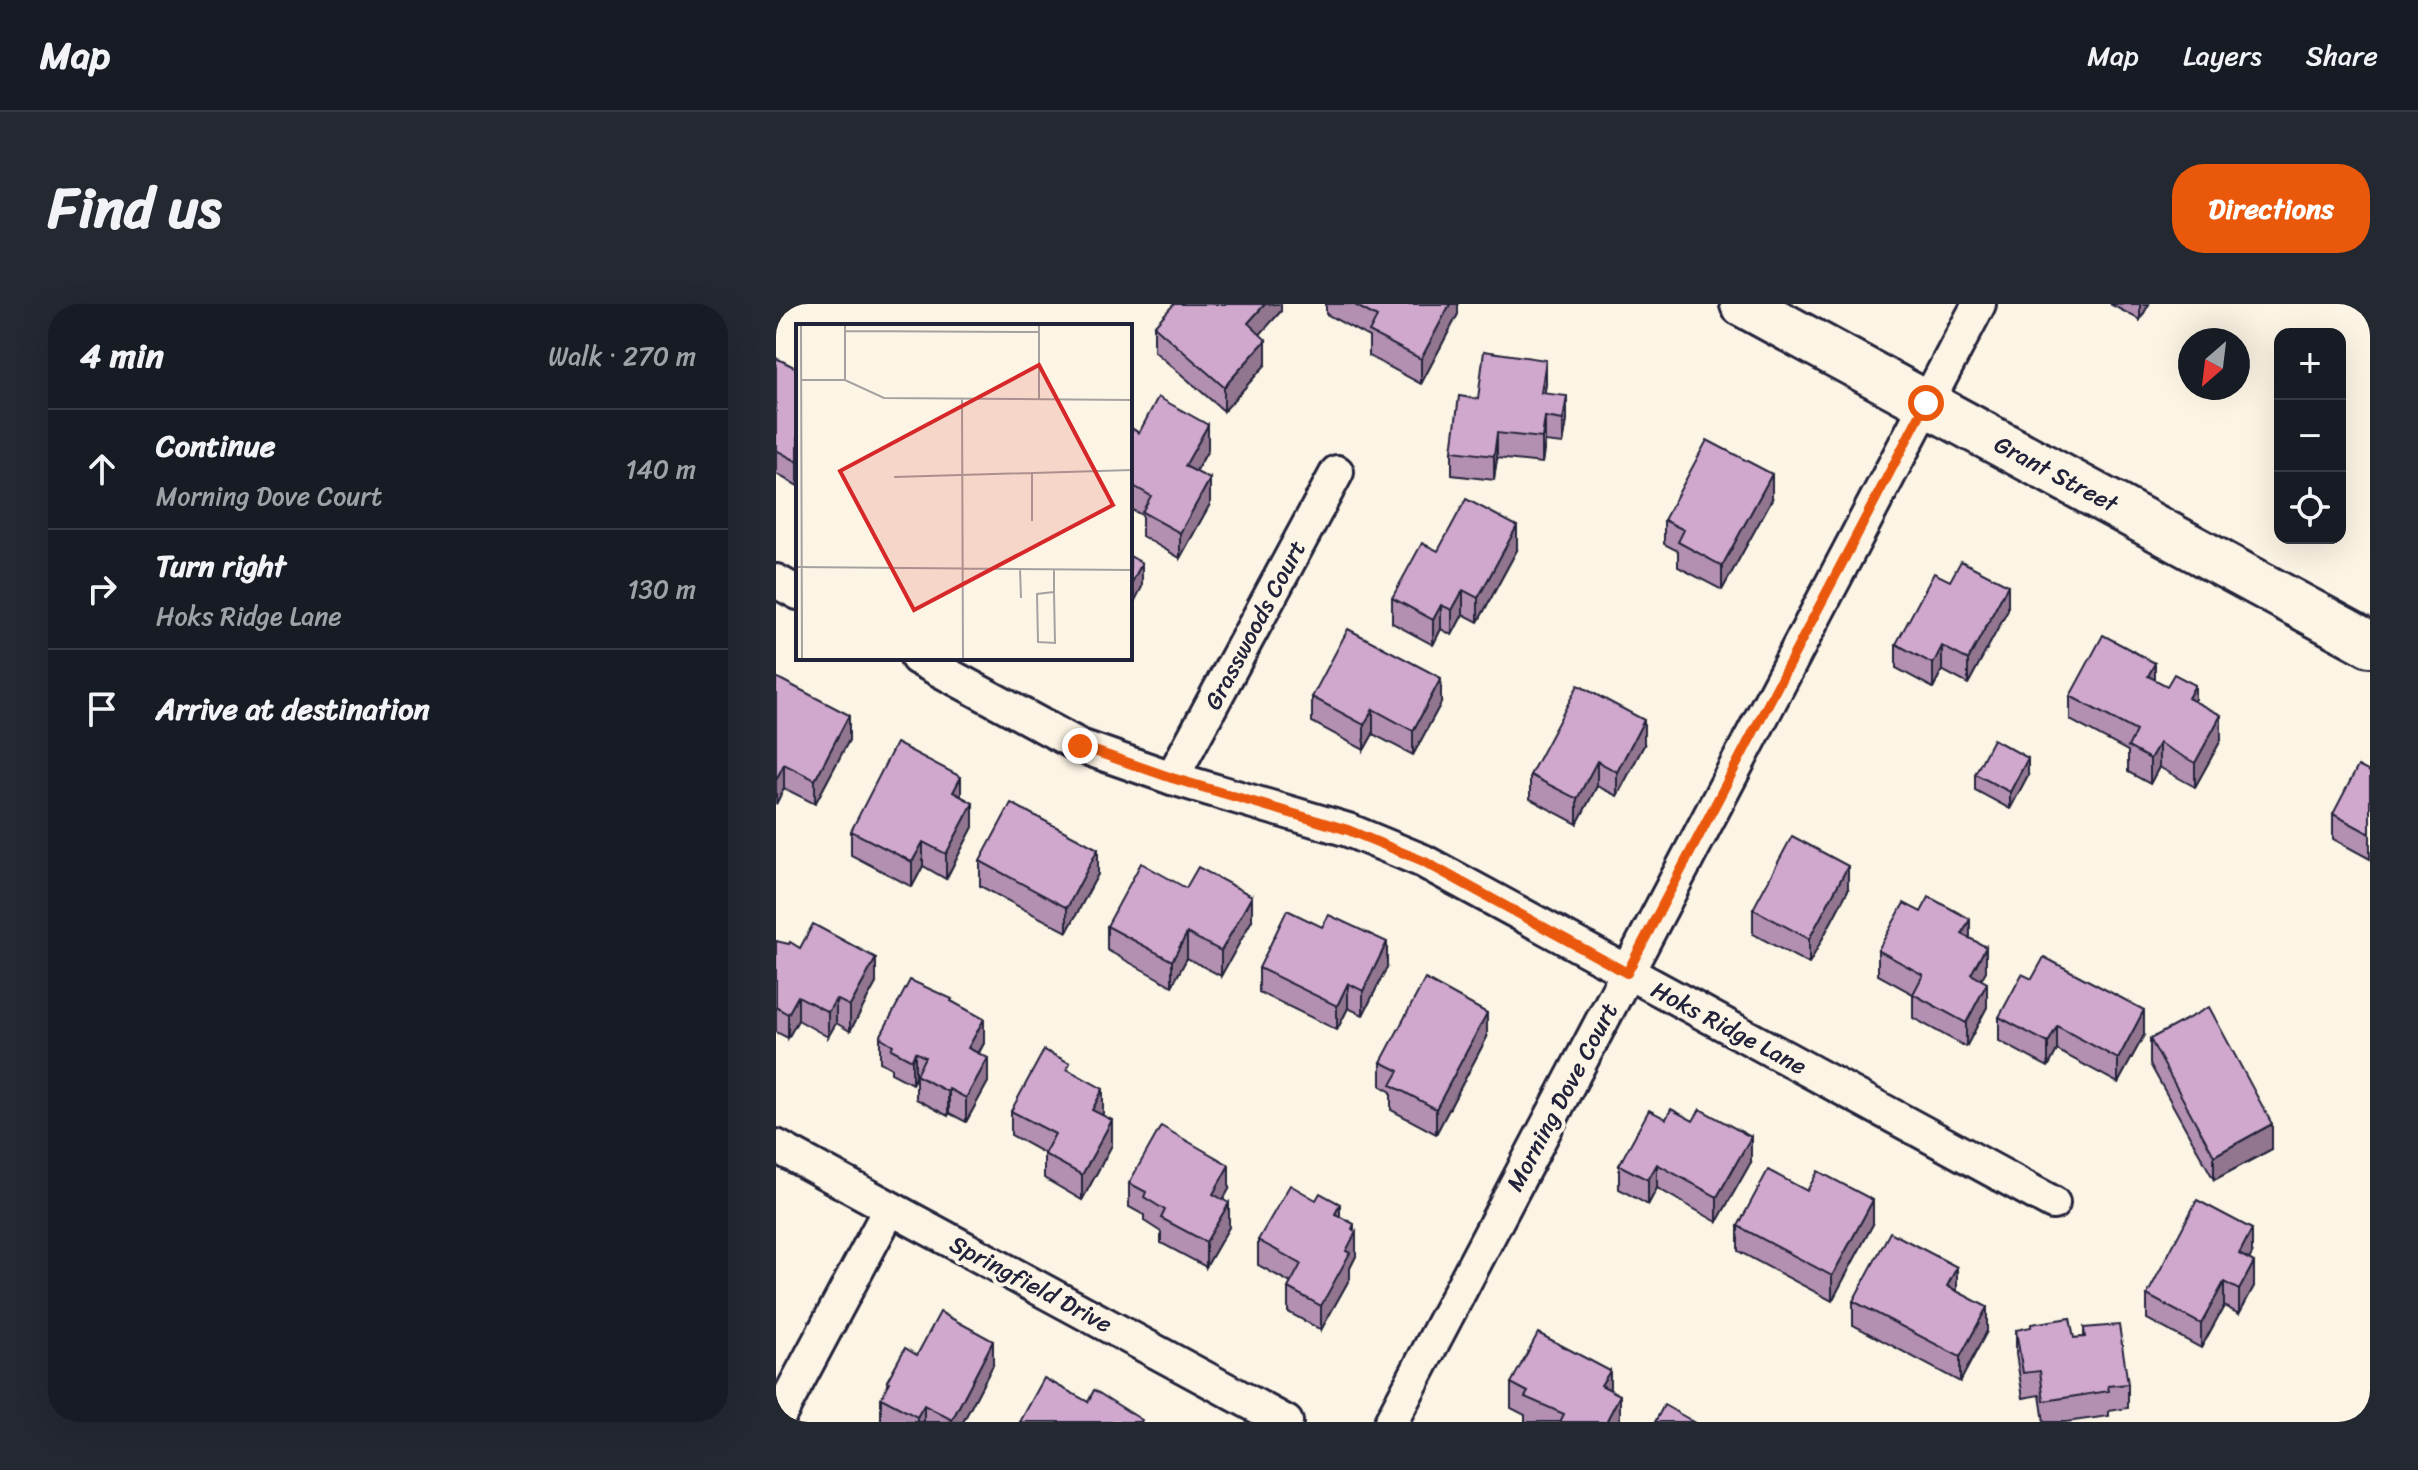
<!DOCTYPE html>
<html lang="en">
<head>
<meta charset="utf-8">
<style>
  :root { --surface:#171b24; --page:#242831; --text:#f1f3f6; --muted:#9ea1a6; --line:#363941; --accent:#ea580c }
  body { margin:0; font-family:Sriracha,sans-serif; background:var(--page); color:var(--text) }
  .controls { position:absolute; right:24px; top:24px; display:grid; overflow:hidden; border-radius:16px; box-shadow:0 8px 32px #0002 }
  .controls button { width:72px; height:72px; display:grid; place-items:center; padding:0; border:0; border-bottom:2px solid var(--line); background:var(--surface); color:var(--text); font:40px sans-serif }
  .compass { position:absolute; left:1402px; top:24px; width:72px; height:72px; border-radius:50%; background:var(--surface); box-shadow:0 8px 32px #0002; rotate:208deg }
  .stop { position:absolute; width:24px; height:24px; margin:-18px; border:6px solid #ea580c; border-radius:50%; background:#fff }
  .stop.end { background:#ea580c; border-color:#fff; box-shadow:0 2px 8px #0008 }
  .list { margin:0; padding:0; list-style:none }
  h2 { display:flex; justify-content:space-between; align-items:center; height:104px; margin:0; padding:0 32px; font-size:34px }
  h2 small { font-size:26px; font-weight:400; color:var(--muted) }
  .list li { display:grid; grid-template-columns:52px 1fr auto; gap:24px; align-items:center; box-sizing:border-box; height:120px; padding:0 32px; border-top:2px solid var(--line) }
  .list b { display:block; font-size:30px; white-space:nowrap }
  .list p { margin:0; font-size:26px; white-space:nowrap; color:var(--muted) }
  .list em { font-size:26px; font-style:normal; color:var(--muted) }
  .icon { flex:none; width:44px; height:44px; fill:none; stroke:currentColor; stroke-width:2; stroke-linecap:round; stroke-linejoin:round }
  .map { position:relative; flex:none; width:1594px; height:1118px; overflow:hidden; border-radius:32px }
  header { display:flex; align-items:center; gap:48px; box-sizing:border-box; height:112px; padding:0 40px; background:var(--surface); border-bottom:2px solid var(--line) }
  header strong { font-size:38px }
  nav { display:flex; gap:44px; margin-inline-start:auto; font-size:28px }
  .intro { display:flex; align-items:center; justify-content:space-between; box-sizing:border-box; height:192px; padding:0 48px }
  h1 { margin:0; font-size:56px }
  .button { padding:20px 36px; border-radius:32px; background:var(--accent); color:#fff; font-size:28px; font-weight:700 }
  main { display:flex; gap:48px; padding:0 48px }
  aside { flex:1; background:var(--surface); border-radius:32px; box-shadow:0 8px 32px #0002 }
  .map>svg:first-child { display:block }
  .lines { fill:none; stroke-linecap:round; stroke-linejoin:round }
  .street-casing { stroke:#22223b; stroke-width:38 }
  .secondary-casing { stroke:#22223b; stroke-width:50 }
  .street { stroke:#fcf5e5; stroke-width:32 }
  .secondary { stroke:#fcf5e5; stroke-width:44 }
  .wall { fill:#b390b1; stroke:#22223b; stroke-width:2 }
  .shaded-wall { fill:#927690; stroke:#22223b; stroke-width:2 }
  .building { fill:#d0a8ce; stroke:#22223b; stroke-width:2 }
  .route { stroke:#ea580c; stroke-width:10 }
  .labels { text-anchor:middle; stroke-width:8; stroke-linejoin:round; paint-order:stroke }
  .street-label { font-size:24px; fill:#22223b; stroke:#fcf5e5 }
  .inset-road { fill:none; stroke:#a5a1a1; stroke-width:2 }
  .view { fill:#d62828; fill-opacity:0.15; stroke:#d62828; stroke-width:4 }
  .inset-edge { fill:none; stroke:#22223b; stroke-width:4 }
</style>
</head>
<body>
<header>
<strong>Map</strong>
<nav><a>Map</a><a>Layers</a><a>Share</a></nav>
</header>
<div class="intro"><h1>Find us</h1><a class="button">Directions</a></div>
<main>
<aside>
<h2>4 min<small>Walk · 270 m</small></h2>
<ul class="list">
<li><svg class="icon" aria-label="ahead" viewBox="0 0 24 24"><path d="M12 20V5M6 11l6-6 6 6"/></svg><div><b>Continue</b><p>Morning Dove Court</p></div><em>140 m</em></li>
<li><svg class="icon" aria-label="right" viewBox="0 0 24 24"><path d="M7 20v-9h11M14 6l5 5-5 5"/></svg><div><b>Turn right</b><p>Hoks Ridge Lane</p></div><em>130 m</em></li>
<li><svg class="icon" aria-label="arrive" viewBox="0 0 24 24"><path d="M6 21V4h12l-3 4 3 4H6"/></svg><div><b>Arrive at destination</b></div></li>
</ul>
</aside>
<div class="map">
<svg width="1594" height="1118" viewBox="0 0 1594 1118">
  <rect width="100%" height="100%" fill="#fcf5e5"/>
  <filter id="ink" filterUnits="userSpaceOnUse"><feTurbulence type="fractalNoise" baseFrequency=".0125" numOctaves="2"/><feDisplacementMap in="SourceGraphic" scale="16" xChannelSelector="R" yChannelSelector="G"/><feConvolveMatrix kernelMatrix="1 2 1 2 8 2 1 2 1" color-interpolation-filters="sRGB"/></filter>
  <g filter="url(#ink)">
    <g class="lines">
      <!-- street casing -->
      <g class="street-casing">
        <g id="street">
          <path d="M 0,277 L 22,289"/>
          <path d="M 141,354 L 304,442 L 396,474 L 572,526 L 647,557 L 1277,899"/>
          <path d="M 396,474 L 561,168"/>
          <path d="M 0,842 L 510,1118"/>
          <path d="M 0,1118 L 114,904"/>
          <path d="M 615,1118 L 1203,0"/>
        </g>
      </g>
      <!-- secondary casing -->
      <g class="secondary-casing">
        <path id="secondary" d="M 967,0 L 1594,340"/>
      </g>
      <!-- street -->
      <use href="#street" class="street"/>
      <!-- secondary -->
      <use href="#secondary" class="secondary"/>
    </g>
    <!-- wall -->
    <g class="wall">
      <path d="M 505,0 L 505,7 L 484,30 L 490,60 L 448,107 L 378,47 L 378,22 Z"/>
      <path d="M 550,0 L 682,0 L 682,10 L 645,80 L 593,52 L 593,33 L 550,10 Z"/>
      <path d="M 1334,0 L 1373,0 L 1364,16 Z"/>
      <path d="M 0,54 L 22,65 L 22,182 L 0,170 Z"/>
      <path d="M 770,80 L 768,89 L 791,116 L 787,140 L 769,138 L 766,159 L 721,154 L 718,176 L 676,171 L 676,147 L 702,95 Z"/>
      <path d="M 354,123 L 363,129 L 432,146 L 420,168 L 434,200 L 404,254 L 366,232 L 366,211 L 354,205 Z"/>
      <path d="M 996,195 L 946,286 L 902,263 L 902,247 L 888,240 L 888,216 Z"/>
      <path d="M 741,246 L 702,318 L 687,310 L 676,331 L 665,325 L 657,341 L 616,319 L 616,294 L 662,247 Z"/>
      <path d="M 1174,277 L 1232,306 L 1192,380 L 1166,366 L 1157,384 L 1120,364 L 1120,340 Z"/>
      <path d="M 0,373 L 73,436 L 39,500 L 8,484 L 0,500 Z"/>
      <path d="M 1379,376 L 1419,398 L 1445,436 L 1419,483 L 1383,463 L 1374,480 L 1352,468 L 1352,447 L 1294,416 L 1294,392 Z"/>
      <path d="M 536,393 L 665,399 L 637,451 L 597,430 L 588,446 L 536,418 Z"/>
      <path d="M 868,441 L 841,492 L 821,482 L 801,520 L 754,495 L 754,471 Z"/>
      <path d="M 1594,468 L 1594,555 L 1557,535 L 1557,510 Z"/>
      <path d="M 1199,470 L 1252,471 L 1234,505 L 1199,486 Z"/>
      <path d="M 185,493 L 197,523 L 170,575 L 147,562 L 136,583 L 75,551 L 75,527 Z"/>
      <path d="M 204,557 L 322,570 L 291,628 L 204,582 Z"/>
      <path d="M 410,584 L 476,616 L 445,672 L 411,654 L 396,682 L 331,646 L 331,622 Z"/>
      <path d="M 1072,586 L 1033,660 L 977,630 L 977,605 Z"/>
      <path d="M 1194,634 L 1210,667 L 1205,675 L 1211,703 L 1190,743 L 1137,714 L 1137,690 L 1102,671 L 1102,646 Z"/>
      <path d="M 0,637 L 100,679 L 74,727 L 60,719 L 52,733 L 22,716 L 12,734 L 0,728 Z"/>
      <path d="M 611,663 L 587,711 L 572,704 L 561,726 L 483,688 L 483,664 Z"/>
      <path d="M 176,698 L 208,739 L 203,749 L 212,778 L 190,818 L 173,809 L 172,812 L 140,795 L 140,773 L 136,780 L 115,769 L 115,764 L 104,758 L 104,733 Z"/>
      <path d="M 1223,713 L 1368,731 L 1342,779 L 1281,746 L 1272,763 L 1223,737 Z"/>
      <path d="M 711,733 L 660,830 L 615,806 L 615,788 L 605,782 L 605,758 Z"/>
      <path d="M 1374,735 L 1496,845 L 1438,876 L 1374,760 Z"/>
      <path d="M 294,767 L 327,809 L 326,811 L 336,841 L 306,896 L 268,874 L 268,849 L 235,831 L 235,807 Z"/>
      <path d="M 975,858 L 941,918 L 881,884 L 872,901 L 843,885 L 843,861 Z"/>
      <path d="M 353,879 L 453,885 L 447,896 L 453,923 L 430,963 L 385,939 L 385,928 L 368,917 L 368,911 L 353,903 Z"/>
      <path d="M 564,913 L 578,927 L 580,952 L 574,964 L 574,974 L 545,1026 L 512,1008 L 512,984 L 515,979 L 482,961 L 482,936 Z"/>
      <path d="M 1097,920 L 1056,997 L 962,947 L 962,922 Z"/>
      <path d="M 1476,950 L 1473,955 L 1478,982 L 1463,1010 L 1448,1002 L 1425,1044 L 1371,1015 L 1371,991 Z"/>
      <path d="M 1181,987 L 1211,1027 L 1184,1078 L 1077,1021 L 1077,997 Z"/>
      <path d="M 1308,1024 L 1352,1080 L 1352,1104 L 1333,1107 L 1333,1112 L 1290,1118 L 1268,1118 L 1264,1091 L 1247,1094 L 1240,1050 L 1240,1026 L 1298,1034 L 1308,1033 Z"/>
      <path d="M 141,1051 L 217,1061 L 187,1118 L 105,1118 L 105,1094 L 111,1083 L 111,1077 Z"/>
      <path d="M 735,1079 L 834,1086 L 844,1116 L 843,1118 L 749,1118 L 749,1111 L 735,1104 Z"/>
    </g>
    <!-- shaded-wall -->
    <g class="shaded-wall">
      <path d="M 489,0 L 505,0 L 505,7 L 472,44 L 472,19 Z"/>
      <path d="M 674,0 L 682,0 L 682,10 L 645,80 L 645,55 Z"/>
      <path d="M 1364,0 L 1373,0 L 1364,16 Z"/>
      <path d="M 490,36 L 490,60 L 448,107 L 448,83 Z"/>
      <path d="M 770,56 L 770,80 L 765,113 L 765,89 Z"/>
      <path d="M 791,92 L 791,116 L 787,140 L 787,116 Z"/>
      <path d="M 769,113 L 769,138 L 766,159 L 766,134 Z"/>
      <path d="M 432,121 L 432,146 L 409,186 L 409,162 Z"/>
      <path d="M 721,129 L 721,154 L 718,176 L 718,152 Z"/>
      <path d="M 996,170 L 996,195 L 946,286 L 946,262 Z"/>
      <path d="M 434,175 L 434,200 L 404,254 L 404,229 Z"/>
      <path d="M 741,222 L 741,246 L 702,318 L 702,294 Z"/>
      <path d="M 366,259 L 366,283 L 354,306 L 354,282 Z"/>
      <path d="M 1232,281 L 1232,306 L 1192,380 L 1192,356 Z"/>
      <path d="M 687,286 L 687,310 L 676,331 L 676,306 Z"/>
      <path d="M 665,301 L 665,325 L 657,341 L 657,316 Z"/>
      <path d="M 1166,342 L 1166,366 L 1157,384 L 1157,360 Z"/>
      <path d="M 1379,359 L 1379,383 L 1372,372 Z"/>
      <path d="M 665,374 L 665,399 L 637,451 L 637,427 Z"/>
      <path d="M 1419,381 L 1419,406 L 1412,394 Z"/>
      <path d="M 597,405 L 597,430 L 588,446 L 588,421 Z"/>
      <path d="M 73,411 L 73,436 L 39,500 L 39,476 Z"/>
      <path d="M 1445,411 L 1445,436 L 1419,483 L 1419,459 Z"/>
      <path d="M 868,416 L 868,441 L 841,492 L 841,468 Z"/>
      <path d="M 1383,439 L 1383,463 L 1374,480 L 1374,455 Z"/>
      <path d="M 1252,454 L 1252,471 L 1234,505 L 1234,488 Z"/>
      <path d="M 821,457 L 821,482 L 801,520 L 801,495 Z"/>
      <path d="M 8,460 L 8,484 L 0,500 L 0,476 Z"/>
      <path d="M 185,473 L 185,498 L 177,488 Z"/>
      <path d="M 197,499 L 197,523 L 170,575 L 170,550 Z"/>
      <path d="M 147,538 L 147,562 L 136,583 L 136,558 Z"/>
      <path d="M 322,545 L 322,570 L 291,628 L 291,604 Z"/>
      <path d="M 1072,562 L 1072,586 L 1033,660 L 1033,635 Z"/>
      <path d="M 476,592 L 476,616 L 445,672 L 445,647 Z"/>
      <path d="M 1194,615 L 1194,640 L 1186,630 Z"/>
      <path d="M 411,629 L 411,654 L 396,682 L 396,657 Z"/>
      <path d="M 611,638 L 611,663 L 587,711 L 587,687 Z"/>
      <path d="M 1210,643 L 1210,667 L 1195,694 L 1195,670 Z"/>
      <path d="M 100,654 L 100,679 L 74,727 L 74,702 Z"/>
      <path d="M 572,679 L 572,704 L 561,726 L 561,702 Z"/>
      <path d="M 1211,679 L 1211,703 L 1190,743 L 1190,719 Z"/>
      <path d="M 22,692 L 22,716 L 12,734 L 12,710 Z"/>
      <path d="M 60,695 L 60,719 L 52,733 L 52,708 Z"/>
      <path d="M 1368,706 L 1368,731 L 1342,779 L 1342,755 Z"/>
      <path d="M 711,709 L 711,733 L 660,830 L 660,805 Z"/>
      <path d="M 208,715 L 208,739 L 192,768 L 192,744 Z"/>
      <path d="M 1281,722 L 1281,746 L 1272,763 L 1272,739 Z"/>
      <path d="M 139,748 L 139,773 L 136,780 L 136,756 Z"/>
      <path d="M 212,754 L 212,778 L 190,818 L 190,794 Z"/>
      <path d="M 173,785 L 173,809 L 172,812 L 172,788 Z"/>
      <path d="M 327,785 L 327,809 L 316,830 L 316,806 Z"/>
      <path d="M 336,816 L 336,841 L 306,896 L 306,871 Z"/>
      <path d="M 1496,820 L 1496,845 L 1438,876 L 1438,852 Z"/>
      <path d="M 975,833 L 975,858 L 941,918 L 941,893 Z"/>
      <path d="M 881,860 L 881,884 L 872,901 L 872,876 Z"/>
      <path d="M 453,861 L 453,885 L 437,914 L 437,890 Z"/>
      <path d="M 1097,896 L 1097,920 L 1056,997 L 1056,972 Z"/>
      <path d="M 453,899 L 453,923 L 430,963 L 430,938 Z"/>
      <path d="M 564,900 L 564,925 L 559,910 Z"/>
      <path d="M 578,920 L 578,931 L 580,928 L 580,952 L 574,964 L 574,974 L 545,1026 L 545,1002 Z"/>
      <path d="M 1476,925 L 1476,950 L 1463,974 L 1463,950 Z"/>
      <path d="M 1478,958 L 1478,982 L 1463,1010 L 1463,986 Z"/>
      <path d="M 1181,963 L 1181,987 L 1171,982 Z"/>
      <path d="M 1448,978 L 1448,1002 L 1425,1044 L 1425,1020 Z"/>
      <path d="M 1211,1003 L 1211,1027 L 1184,1078 L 1184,1053 Z"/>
      <path d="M 217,1037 L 217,1061 L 187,1118 L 176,1118 L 176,1116 Z"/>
      <path d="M 834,1067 L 834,1092 L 825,1081 Z"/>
      <path d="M 844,1091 L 844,1116 L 843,1118 L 830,1118 Z"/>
      <path d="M 148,1101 L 148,1118 L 141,1118 L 141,1113 Z"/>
    </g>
    <!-- building -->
    <g class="building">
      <path d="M 398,0 L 489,0 L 472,19 L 490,36 L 448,83 L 378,22 Z"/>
      <path d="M 577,0 L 674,0 L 645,55 L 593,28 L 601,13 Z"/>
      <path d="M 708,47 L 770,56 L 765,89 L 791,92 L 787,116 L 769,113 L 766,134 L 721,129 L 718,152 L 676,147 L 683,92 L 702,95 Z"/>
      <path d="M 0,54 L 22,65 L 22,158 L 0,146 Z"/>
      <path d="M 382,93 L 432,121 L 409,162 L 434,175 L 404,229 L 366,208 L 375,192 L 354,180 L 354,123 L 363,129 Z"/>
      <path d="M 931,136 L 996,170 L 946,262 L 902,238 L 908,226 L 888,216 Z"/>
      <path d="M 690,195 L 741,222 L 702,294 L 687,286 L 676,306 L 665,301 L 657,316 L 616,294 L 646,239 L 662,247 Z"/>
      <path d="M 354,252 L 366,259 L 354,282 Z"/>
      <path d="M 1185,257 L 1232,281 L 1192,356 L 1166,342 L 1157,360 L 1120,340 L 1158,269 L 1174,277 Z"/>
      <path d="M 572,325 L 665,374 L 637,427 L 597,405 L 588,421 L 536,393 Z"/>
      <path d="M 1327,331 L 1379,359 L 1372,372 L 1391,382 L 1398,370 L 1419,381 L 1412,394 L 1445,411 L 1419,459 L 1383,439 L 1374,455 L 1352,443 L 1360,427 L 1294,392 Z"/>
      <path d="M 0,373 L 73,411 L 39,476 L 8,460 L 0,476 Z"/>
      <path d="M 802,381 L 868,416 L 841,468 L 821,457 L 801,495 L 754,471 Z"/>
      <path d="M 1217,435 L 1252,454 L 1234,488 L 1199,470 Z"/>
      <path d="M 120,439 L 185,473 L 177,488 L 197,499 L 170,550 L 147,538 L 136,558 L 75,527 Z"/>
      <path d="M 1582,462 L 1594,468 L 1594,530 L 1557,510 Z"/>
      <path d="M 235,499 L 322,545 L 291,604 L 204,557 Z"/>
      <path d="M 1016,532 L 1072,562 L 1033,635 L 977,605 Z"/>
      <path d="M 365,559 L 410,584 L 422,563 L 476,592 L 445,647 L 411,629 L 396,657 L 331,622 Z"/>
      <path d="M 1153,593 L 1194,615 L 1186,630 L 1210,643 L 1195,670 L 1211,679 L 1190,719 L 1137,690 L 1147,671 L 1102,646 L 1128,599 L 1145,608 Z"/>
      <path d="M 511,606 L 546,623 L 553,611 L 611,638 L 587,687 L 572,679 L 561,702 L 483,664 Z"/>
      <path d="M 37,620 L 100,654 L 74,702 L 60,695 L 52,708 L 22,692 L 12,710 L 0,703 L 0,637 L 13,640 L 14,638 L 24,644 Z"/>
      <path d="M 1268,653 L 1368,706 L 1342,755 L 1281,722 L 1272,739 L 1223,713 L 1246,670 L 1256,675 Z"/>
      <path d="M 649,675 L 711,709 L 660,805 L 615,781 L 623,767 L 605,758 Z"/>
      <path d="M 134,676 L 176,695 L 175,697 L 208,715 L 192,744 L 212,754 L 190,794 L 173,785 L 172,788 L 140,771 L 149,753 L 139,748 L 136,756 L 115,745 L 117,741 L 104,733 Z"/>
      <path d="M 1433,703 L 1496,820 L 1438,852 L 1374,735 Z"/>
      <path d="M 268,746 L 294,759 L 291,765 L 327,785 L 316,806 L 336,816 L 306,871 L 268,850 L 279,830 L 235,807 Z"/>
      <path d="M 895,805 L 917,817 L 924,805 L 975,833 L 941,893 L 881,860 L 872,876 L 843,861 L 873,806 L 890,815 Z"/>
      <path d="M 385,822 L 453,861 L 437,890 L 453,899 L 430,938 L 385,914 L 389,906 L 368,893 L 370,888 L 353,879 Z"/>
      <path d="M 992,866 L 1031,887 L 1042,867 L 1097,896 L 1056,972 L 962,922 Z"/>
      <path d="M 514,881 L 540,896 L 544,889 L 564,900 L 559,910 L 578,920 L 576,925 L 580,928 L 570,947 L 574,949 L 545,1002 L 512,984 L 525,960 L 482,936 Z"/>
      <path d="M 1421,896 L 1476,925 L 1463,950 L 1478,958 L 1463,986 L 1448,978 L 1425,1020 L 1371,991 Z"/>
      <path d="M 1114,928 L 1181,963 L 1171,982 L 1211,1003 L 1184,1053 L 1077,997 Z"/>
      <path d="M 164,1008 L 217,1037 L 176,1116 L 148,1101 L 141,1113 L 105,1094 L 114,1078 L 111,1077 L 129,1044 L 141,1051 Z"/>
      <path d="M 1294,1014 L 1298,1034 L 1309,1033 L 1308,1024 L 1343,1021 L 1352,1080 L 1332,1082 L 1333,1087 L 1268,1097 L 1264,1067 L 1247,1069 L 1240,1026 L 1255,1023 L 1255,1020 Z"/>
      <path d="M 762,1029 L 834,1067 L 825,1081 L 844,1091 L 830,1118 L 784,1118 L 788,1110 L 749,1093 L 752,1088 L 735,1079 Z"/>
      <path d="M 268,1074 L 312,1098 L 318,1086 L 366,1116 L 365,1118 L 244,1118 Z"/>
      <path d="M 888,1101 L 918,1118 L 879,1118 Z"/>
    </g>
  </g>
  <g class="lines" filter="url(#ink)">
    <!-- route -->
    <path class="route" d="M 304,442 L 396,474 L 572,526 L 647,557 L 851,669 L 1150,99"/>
  </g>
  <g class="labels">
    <!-- street labels -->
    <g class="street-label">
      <text transform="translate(1280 170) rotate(28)" y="8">Grant Street</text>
      <text transform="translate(479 321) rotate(-62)" y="8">Grasswoods Court</text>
      <text transform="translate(953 724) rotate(28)" y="8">Hoks Ridge Lane</text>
      <text transform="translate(786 793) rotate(-62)" y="8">Morning Dove Court</text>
      <text transform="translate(255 980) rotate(28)" y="8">Springfield Drive</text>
    </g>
  </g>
  <!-- overview -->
  <g transform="translate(20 20)">
    <rect width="336" height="336" fill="#fcf5e5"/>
    <path class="inset-road" d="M 5,0 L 6,336M 49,0 L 49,56M 243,0 L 243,75M 49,7 L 243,8M 5,56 L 49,56 L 88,74 L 336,76M 166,75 L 167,336M 98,153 L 336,146M 236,197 L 236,148M 0,243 L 336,246M 224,245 L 225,274M 258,245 L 258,268 L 259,319 L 242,318 L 241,270 L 258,268"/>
    <path class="view" d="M 243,41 L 317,181 L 118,286 L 44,147 Z"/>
    <rect width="336" height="336" class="inset-edge"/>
  </g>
</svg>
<div class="controls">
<button>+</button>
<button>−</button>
<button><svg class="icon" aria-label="locate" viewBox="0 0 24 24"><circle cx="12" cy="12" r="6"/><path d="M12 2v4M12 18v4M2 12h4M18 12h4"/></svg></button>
</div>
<svg class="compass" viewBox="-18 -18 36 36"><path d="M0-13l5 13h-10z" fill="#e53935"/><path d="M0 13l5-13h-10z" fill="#9ea1a6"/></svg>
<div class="stop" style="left:1150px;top:99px"></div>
<div class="stop end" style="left:304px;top:442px"></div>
</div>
</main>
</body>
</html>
